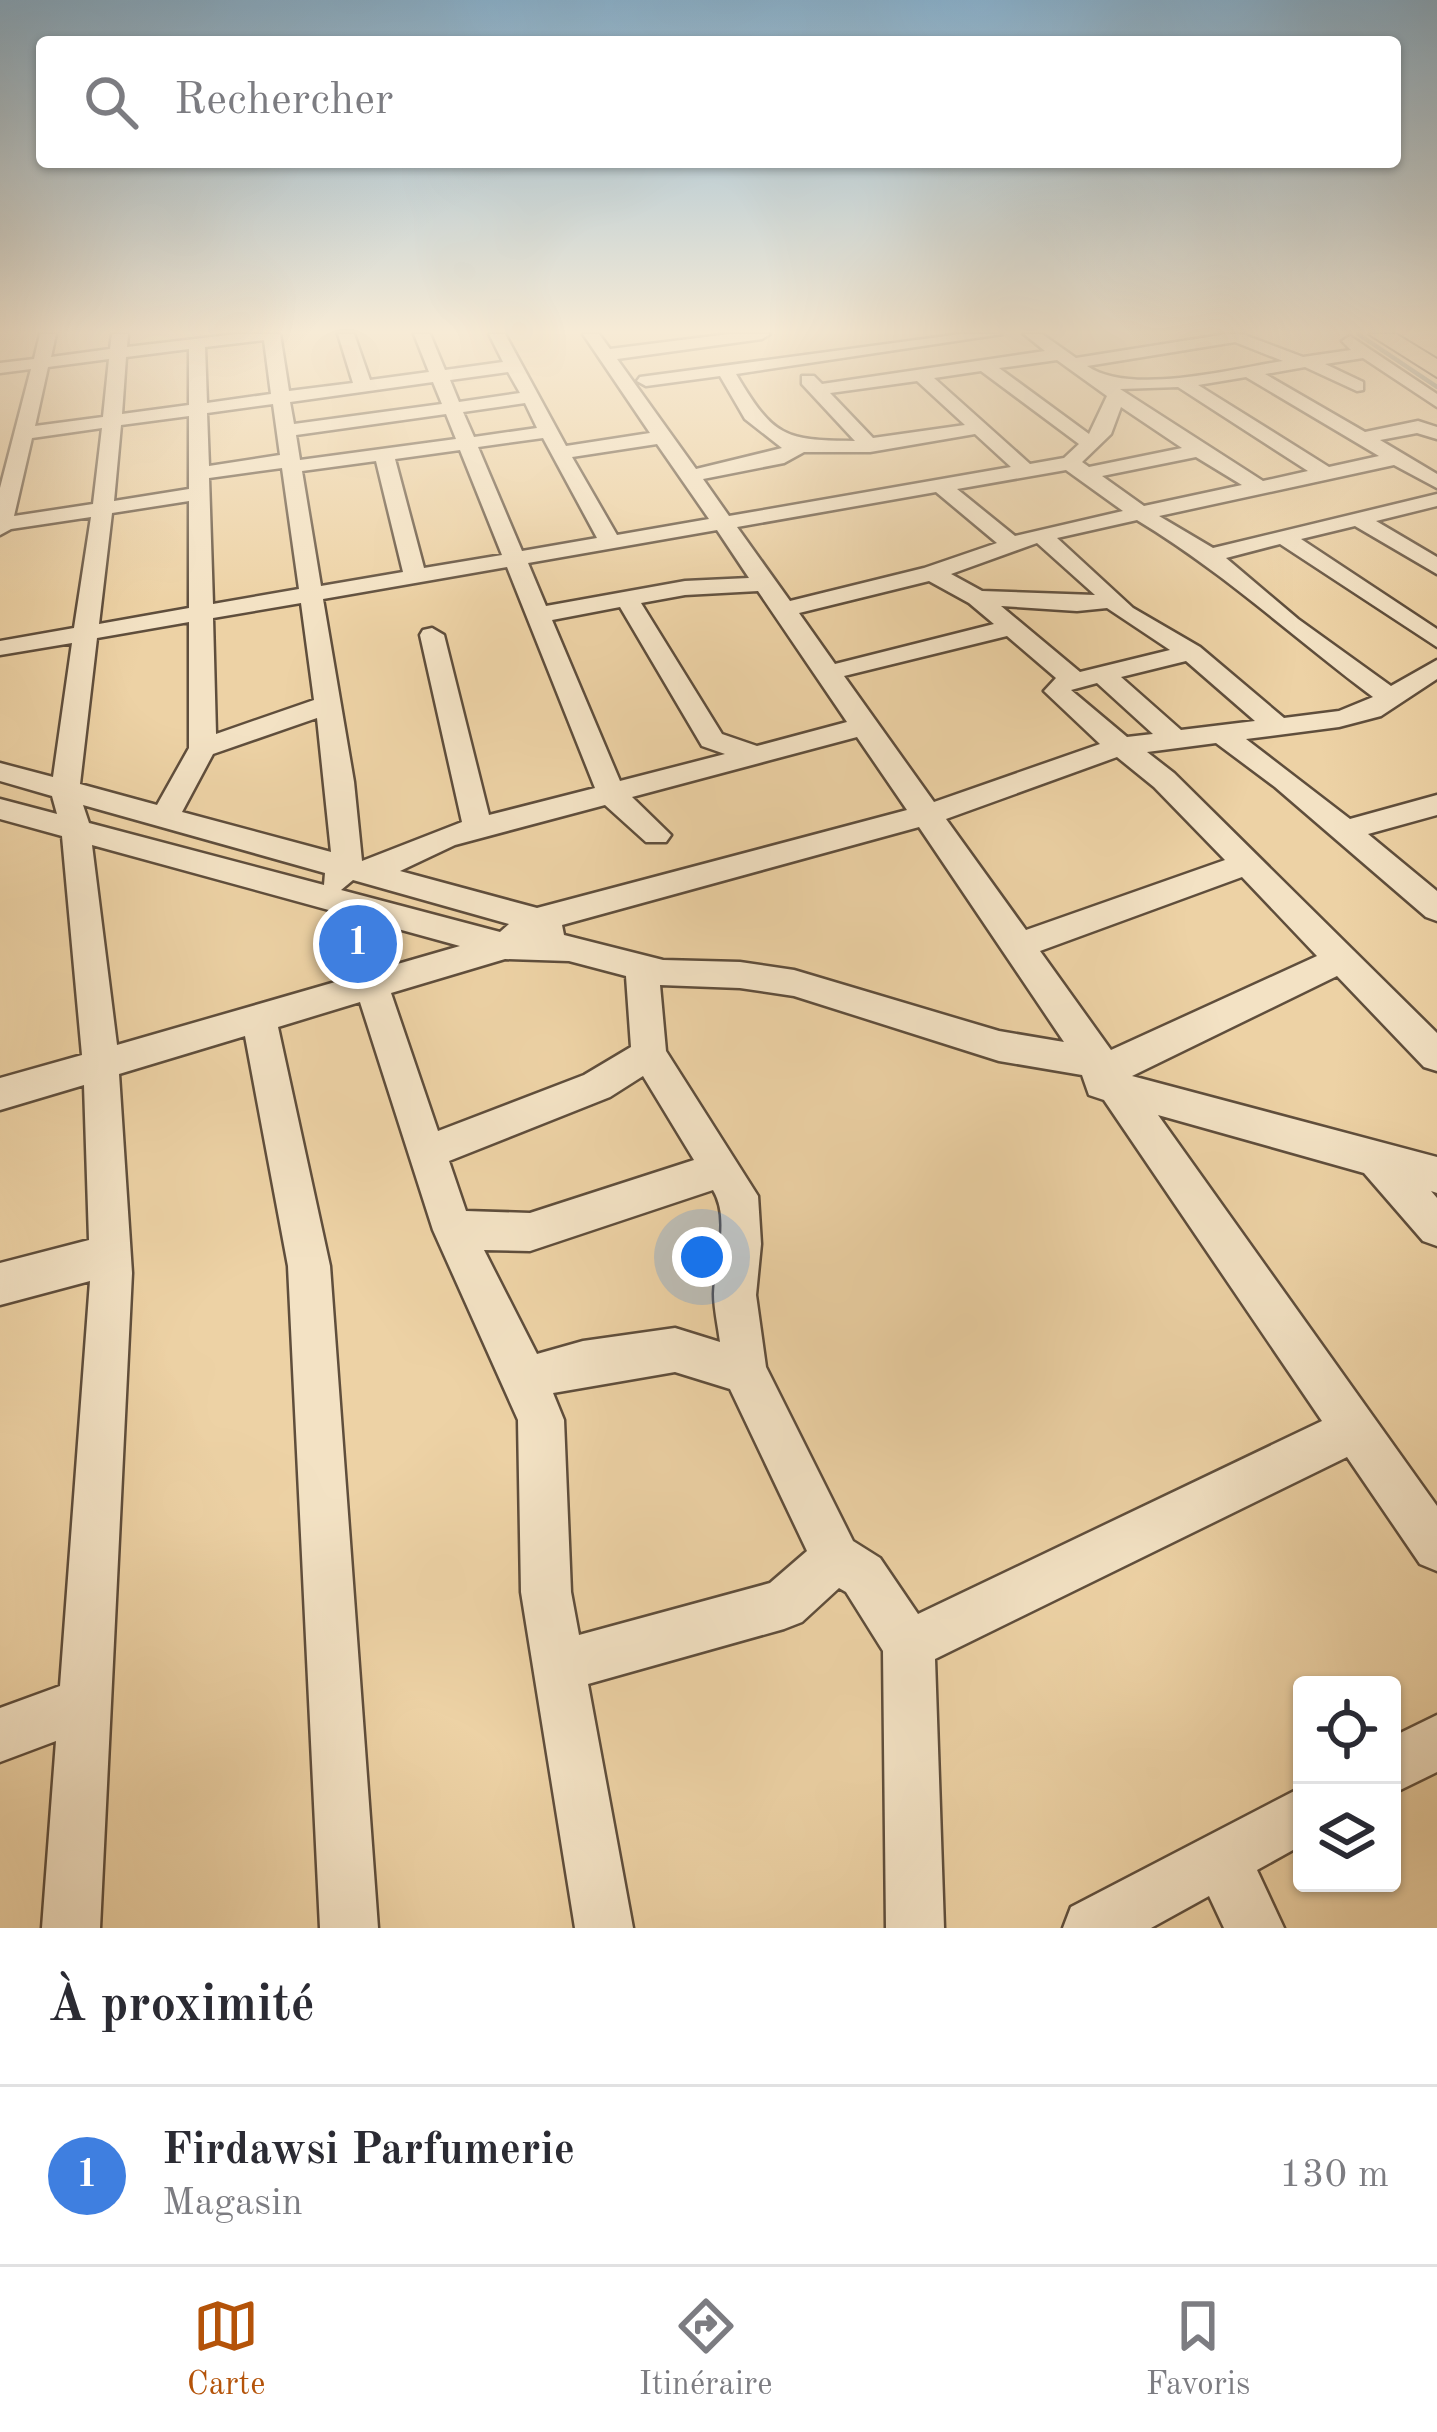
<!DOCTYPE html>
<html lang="fr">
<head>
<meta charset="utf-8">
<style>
  :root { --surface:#fff; --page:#f7f7f7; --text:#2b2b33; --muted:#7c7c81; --line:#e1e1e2; --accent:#b45309 }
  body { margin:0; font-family:"Old Standard TT",serif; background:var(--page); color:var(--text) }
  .controls { position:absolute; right:36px; bottom:36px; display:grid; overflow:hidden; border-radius:12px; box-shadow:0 3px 9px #0004 }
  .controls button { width:108px; height:108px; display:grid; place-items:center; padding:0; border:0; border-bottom:3px solid var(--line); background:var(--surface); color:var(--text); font:60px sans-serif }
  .you { position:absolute; left:702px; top:1257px; width:42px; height:42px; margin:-30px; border:9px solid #fff; border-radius:50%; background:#1a73e8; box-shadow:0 0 0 18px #1a73e833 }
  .badge { display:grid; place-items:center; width:78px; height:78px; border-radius:50%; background:var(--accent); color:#fff; font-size:39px; font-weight:700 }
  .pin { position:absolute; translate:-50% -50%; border:6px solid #fff; box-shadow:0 3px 12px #0006 }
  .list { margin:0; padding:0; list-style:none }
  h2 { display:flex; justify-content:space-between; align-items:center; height:156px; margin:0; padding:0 48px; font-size:51px }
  h2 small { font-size:39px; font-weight:400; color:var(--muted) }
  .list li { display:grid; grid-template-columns:78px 1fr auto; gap:36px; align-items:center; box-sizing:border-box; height:180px; padding:0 48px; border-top:3px solid var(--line) }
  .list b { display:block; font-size:45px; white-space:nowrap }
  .list p { margin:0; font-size:39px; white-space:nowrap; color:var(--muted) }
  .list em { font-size:39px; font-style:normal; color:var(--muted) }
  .icon { flex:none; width:66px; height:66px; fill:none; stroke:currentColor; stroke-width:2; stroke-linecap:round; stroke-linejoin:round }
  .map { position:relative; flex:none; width:1437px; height:1928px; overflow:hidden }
  .search { position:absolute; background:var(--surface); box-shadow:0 3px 9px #0004; left:36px; right:36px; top:36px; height:132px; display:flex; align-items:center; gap:30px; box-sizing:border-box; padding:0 42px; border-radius:12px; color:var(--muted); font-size:45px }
  .sheet { height:336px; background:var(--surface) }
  nav { display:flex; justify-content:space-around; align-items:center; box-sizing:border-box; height:168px; border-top:3px solid var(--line); background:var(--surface); font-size:33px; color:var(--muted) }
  nav a { display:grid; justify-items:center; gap:6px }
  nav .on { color:var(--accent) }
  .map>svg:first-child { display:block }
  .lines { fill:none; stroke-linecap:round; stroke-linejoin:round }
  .stream { stroke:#717a74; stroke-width:4.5 }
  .minor-casing { stroke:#5f4e3c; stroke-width:5 }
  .highway-casing { stroke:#302219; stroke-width:4 }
  .minor { fill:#f3e2c4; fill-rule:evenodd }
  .highway { fill:#edd2a5; fill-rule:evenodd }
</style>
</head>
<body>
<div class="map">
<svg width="1437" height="1928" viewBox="0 0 1437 1928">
  <rect width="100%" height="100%" fill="#edd2a5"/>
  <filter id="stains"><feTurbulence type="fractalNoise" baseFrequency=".00167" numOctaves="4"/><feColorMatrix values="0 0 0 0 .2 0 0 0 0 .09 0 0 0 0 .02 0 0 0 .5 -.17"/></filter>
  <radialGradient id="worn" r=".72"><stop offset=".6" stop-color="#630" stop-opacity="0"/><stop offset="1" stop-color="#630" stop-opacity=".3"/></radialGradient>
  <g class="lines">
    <!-- stream -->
    <path class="stream" d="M 1358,334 L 1437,387"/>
    <!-- minor casing -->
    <g class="minor-casing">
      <g id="minor">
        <path d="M 40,334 L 56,334 L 51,357 L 110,349 L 112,334 L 128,334 L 127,347 L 237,334 L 280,334 L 289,391 L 353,383 L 338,334 L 354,334 L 370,380 L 429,372 L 414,334 L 430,334 L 445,370 L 503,362 L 489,334 L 505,334 L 566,446 L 650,433 L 583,334 L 599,334 L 610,349 L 729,334 L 770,334 L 762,339 L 617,359 L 696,469 L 782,448 L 745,419 L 720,376 L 646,386 L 637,381 L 640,377 L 961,334 L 1002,334 L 736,374 C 774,438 784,440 855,441 L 802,384 L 802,376 L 814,376 L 822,384 L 1045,351 L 1024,334 L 1042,334 L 1076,358 L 1227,334 L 1242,334 L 1303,357 L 1351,350 L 1342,341 L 1350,336 L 1437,394 L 1437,407 L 1363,358 L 1325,364 L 1363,382 L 1363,390 L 1357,391 L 1305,367 L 1265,374 L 1365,432 L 1418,421 L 1437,427 L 1437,439 L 1417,433 L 1380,440 L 1437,474 L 1437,488 L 1394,465 L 1159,516 L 1213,548 L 1437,494 L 1437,506 L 1376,521 L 1437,557 L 1437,574 L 1355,526 L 1301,539 L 1437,629 L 1437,647 L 1280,544 L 1226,558 L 1298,619 L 1391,686 L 1437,660 L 1437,679 L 1381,716 L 1339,727 L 1246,739 L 1350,819 L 1437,795 L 1437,815 L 1368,834 L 1437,891 L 1437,921 L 1426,917 L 1275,787 L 1216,743 L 1147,752 L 1174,773 L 1437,1033 L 1437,1071 L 1424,1067 L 1337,976 L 1132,1076 L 1437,1157 L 1437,1193 L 1431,1191 L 1437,1198 L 1437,1246 L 1423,1241 L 1364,1173 L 1158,1115 L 1437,1506 L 1437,1571 L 1420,1564 L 1347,1457 L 935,1659 L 944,1928 L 886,1928 L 883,1651 L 846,1592 L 839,1588 L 802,1622 L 784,1629 L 588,1684 L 633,1928 L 575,1928 L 521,1592 L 518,1420 L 433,1230 L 360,1002 L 278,1027 L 330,1266 L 378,1928 L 320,1928 L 288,1266 L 245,1036 L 119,1074 L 132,1273 L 100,1928 L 42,1928 L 56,1741 L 0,1762 L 0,1708 L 60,1686 L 90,1281 L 0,1305 L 0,1263 L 89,1240 L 84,1085 L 0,1110 L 0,1078 L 82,1055 L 62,836 L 0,819 L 0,799 L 57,814 L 52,796 L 0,781 L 0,763 L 53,777 L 72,643 L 0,655 L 0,641 L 74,628 L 91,517 L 11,529 L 0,535 L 0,488 L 31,369 L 0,373 L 0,363 L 34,359 ZM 264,340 L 271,394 L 207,403 L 205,347 ZM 1235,342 L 1283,361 C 1232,369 1130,396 1087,366 ZM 189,349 L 189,405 L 122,414 L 126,357 ZM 109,359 L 103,417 L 35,426 L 48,367 ZM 1057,360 L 1107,396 L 1089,434 L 999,368 ZM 981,371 L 1079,444 L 1064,458 L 1030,464 L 934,378 ZM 508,372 L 520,393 L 459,402 L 450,380 ZM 1246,377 L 1379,456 L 1329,467 L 1198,385 ZM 917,381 L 965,425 L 873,438 L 830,393 ZM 433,382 L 442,404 L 294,424 L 290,402 ZM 1178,387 L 1308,471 L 1263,481 L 1120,389 ZM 525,403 L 537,428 L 474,437 L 463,412 ZM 273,404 L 280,455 L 209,466 L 207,413 ZM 1121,407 L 1182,448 L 1089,467 L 1082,462 L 1111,434 ZM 446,414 L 456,439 L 300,460 L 296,435 ZM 189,416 L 189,489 L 114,501 L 121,425 ZM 102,428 L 93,504 L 14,516 L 32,438 ZM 975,434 L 1011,467 L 729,516 L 703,479 L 784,463 L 804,452 L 870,452 ZM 543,438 L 597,538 L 522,551 L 478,447 ZM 657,444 L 709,519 L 617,535 L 572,457 ZM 460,450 L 502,555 L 424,568 L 395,459 ZM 1196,457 L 1242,485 L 1144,506 L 1102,476 ZM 376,461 L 403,572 L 321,586 L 302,471 ZM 282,468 L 299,589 L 213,604 L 209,478 ZM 1066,470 L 1123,511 L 1015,536 L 957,489 ZM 936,492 L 997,543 L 924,568 L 790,601 L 737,527 ZM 189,501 L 189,608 L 99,624 L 112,513 ZM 1137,520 C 1222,571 1294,638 1373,697 L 1339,711 L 1284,718 L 1200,647 L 1133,608 L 1057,538 ZM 717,530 L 749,578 L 685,581 L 546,606 L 528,563 ZM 1037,543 L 1095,595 L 982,591 L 951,574 ZM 507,567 L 595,788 L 489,815 L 444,635 L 432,628 L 423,630 L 420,635 L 462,822 L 362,861 L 354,782 L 323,599 ZM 929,581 L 969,603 L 994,624 L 835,664 L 799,613 ZM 758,591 L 847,722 L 757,746 L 722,734 L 641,603 L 685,595 ZM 301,603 L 314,700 L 216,734 L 213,618 ZM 1001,606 L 1077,611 L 1107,608 L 1170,650 L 1080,672 ZM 620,607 L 702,746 L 725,754 L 620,781 L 552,620 ZM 189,622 L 189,748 L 157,805 L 80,784 L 97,638 ZM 1007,636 L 1056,678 L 1044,691 L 1100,744 L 934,802 L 844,676 ZM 1186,661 L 1255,721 L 1181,730 L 1121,677 ZM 1097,683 L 1153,734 L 1127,737 L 1071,690 ZM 317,718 L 331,852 L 182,812 L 213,754 ZM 857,737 L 907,810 L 537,908 L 400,871 L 455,845 L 605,805 L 646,842 L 666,842 L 671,835 L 632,797 ZM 1117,757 L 1154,787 L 1225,860 L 1026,930 L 946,819 ZM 83,805 L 325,873 L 324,885 L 89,823 ZM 919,827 L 1064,1042 L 999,1031 L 794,970 L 740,962 L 663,960 L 564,935 L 562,925 ZM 92,845 L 460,946 L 117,1045 ZM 1242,877 L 1317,956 L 1111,1050 L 1040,951 ZM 353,880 L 509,924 L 500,932 L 341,890 ZM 505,959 L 569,961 L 626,976 L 631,1047 L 584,1075 L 438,1131 L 391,993 ZM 660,985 L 740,988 L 794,996 L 999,1061 L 1082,1075 L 1089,1095 L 1104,1100 L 1322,1421 L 918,1614 L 880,1558 L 853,1541 L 766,1367 L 756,1295 L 761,1244 L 758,1196 L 666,1051 ZM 643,1076 L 694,1160 L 530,1213 L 466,1211 L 449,1161 L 610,1097 ZM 713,1190 C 731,1220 715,1261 714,1294 C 714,1309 718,1326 720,1342 L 675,1328 L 583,1341 L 537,1354 L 484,1250 L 530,1251 ZM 675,1372 L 730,1389 L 807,1551 L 770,1583 L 579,1635 L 571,1592 L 564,1420 L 553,1393 Z"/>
        <path d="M 1437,1715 L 1437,1772 L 1392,1794 L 1392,1737 Z"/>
        <path d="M 1302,1787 L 1302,1845 L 1257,1870 L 1284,1928 L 1224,1928 L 1209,1896 L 1151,1928 L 1063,1928 L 1071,1907 Z"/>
      </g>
    </g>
    <!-- highway casing -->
    <g class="highway-casing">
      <path id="highway" d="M 1369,334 L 1396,334 L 1437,359 L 1437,377 Z"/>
    </g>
    <!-- minor -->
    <use href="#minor" class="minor"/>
    <!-- highway -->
    <use href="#highway" class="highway"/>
  </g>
  <!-- sky -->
  <linearGradient id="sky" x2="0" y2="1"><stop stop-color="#89b4d2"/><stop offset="0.55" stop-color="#f7ebd6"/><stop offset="1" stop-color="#f7ebd6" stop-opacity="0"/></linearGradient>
  <rect width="1437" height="603" fill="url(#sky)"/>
  <rect width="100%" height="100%" filter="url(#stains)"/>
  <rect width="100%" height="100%" fill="url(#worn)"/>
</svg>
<div class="controls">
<button><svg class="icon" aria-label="locate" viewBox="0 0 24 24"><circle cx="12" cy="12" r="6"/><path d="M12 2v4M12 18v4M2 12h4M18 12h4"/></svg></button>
<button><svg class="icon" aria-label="layers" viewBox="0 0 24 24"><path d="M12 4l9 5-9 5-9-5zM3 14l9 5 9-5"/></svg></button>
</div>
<div class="you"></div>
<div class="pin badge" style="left:358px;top:944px;background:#3f7fe0">1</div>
<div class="search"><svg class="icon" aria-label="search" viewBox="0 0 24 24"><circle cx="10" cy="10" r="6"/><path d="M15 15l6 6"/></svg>Rechercher</div>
</div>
<section class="sheet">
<h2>À proximité<small></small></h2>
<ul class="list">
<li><span class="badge" style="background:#3f7fe0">1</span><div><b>Firdawsi Parfumerie</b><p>Magasin</p></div><em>130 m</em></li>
</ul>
</section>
<nav>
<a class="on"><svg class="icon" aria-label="map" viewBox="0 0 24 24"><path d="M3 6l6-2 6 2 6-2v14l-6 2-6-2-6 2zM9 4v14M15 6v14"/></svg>Carte</a>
<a><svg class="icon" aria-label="directions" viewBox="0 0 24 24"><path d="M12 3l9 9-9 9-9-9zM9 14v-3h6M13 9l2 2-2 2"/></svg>Itinéraire</a>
<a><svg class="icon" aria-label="saved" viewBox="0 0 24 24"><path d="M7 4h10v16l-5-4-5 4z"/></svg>Favoris</a>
</nav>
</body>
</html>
